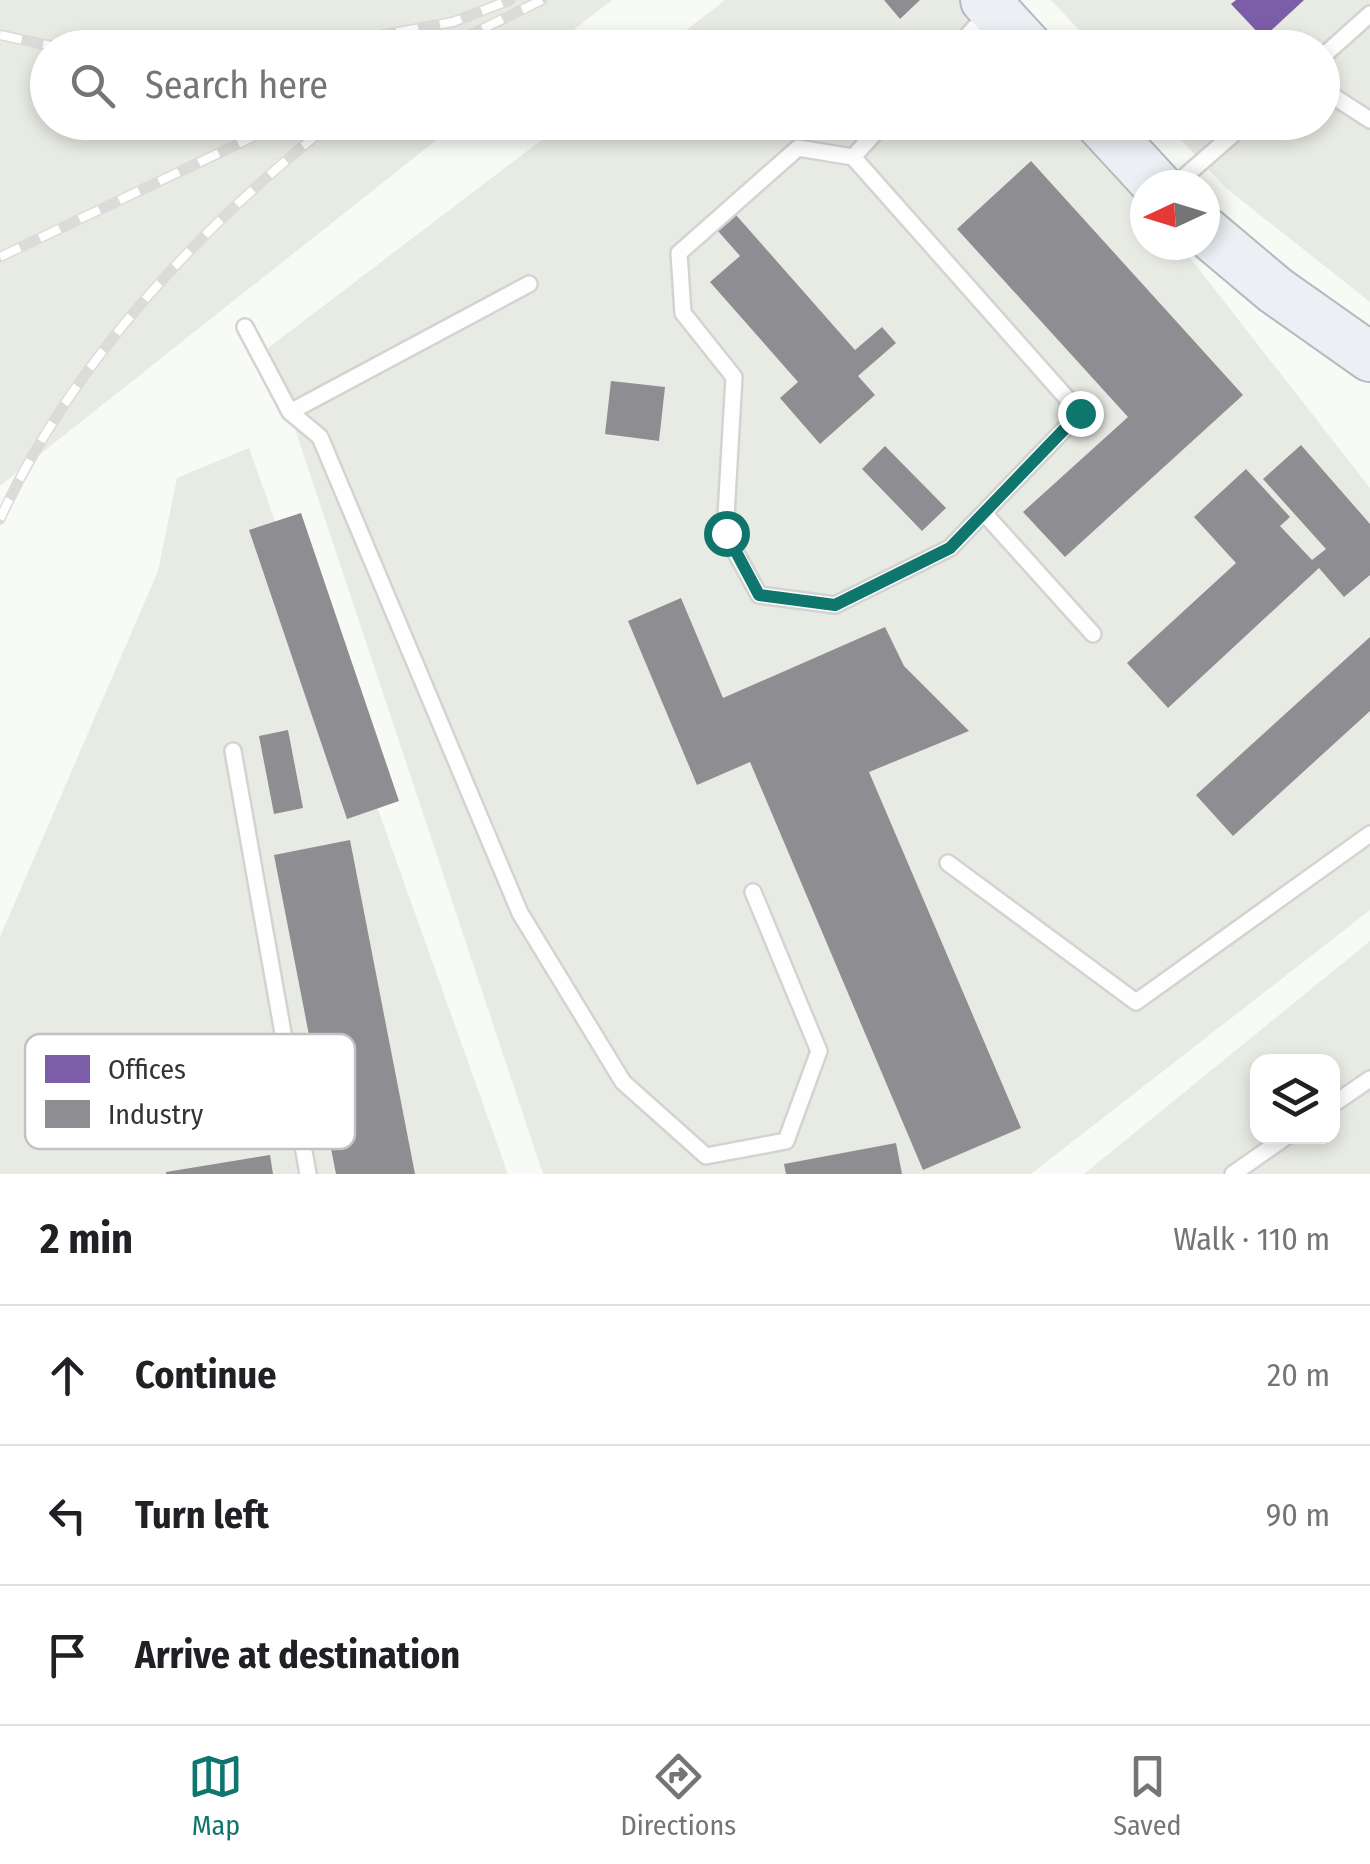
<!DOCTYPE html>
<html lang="en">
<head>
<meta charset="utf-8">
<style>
  :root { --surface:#fff; --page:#f6f6f6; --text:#202124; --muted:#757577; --line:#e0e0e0; --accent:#0f766e }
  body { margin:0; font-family:"Fira Sans Condensed",sans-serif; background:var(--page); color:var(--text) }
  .controls { position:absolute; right:30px; bottom:30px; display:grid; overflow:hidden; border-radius:20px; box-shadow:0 5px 15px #0003 }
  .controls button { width:90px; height:90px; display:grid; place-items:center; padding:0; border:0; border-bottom:2px solid var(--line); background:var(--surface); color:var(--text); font:50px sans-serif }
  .compass { position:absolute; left:1130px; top:170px; width:90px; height:90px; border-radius:50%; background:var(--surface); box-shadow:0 5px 15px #0003; rotate:266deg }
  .stop { position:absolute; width:30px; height:30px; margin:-22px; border:8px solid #0f766e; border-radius:50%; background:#fff }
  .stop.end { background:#0f766e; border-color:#fff; box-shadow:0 2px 10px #0008 }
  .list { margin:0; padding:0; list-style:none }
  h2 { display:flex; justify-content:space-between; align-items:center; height:130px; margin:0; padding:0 40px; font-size:42px }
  h2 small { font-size:32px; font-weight:400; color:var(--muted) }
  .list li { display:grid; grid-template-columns:65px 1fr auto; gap:30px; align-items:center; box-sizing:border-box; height:140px; padding:0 40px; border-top:2px solid var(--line) }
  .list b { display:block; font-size:38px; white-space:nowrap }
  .list em { font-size:32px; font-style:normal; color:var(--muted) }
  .icon { flex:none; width:55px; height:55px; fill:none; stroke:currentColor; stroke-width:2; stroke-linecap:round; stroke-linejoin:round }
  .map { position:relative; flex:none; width:1370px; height:1174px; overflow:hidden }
  .search { position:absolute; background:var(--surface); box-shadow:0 5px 15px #0003; left:30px; right:30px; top:30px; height:110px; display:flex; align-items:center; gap:25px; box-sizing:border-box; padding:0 35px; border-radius:55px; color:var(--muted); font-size:38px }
  .sheet { height:550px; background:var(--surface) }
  nav { display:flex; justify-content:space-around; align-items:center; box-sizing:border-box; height:140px; border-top:2px solid var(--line); background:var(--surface); font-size:28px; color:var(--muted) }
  nav a { display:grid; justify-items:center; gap:5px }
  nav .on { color:var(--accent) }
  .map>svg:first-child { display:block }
  .built { fill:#e8ebe3; fill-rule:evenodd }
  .offices { fill:#7b5ea7 }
  .industry { fill:#8d8d92 }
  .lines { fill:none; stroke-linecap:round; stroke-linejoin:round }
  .service-casing { stroke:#d3d4d1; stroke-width:20 }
  .primary-casing { stroke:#b5bac1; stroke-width:52 }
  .service { stroke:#fefefe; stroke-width:15 }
  .primary { stroke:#eceff3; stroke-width:48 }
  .rail-casing { stroke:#dbdbda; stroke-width:11 }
  .rail { stroke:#fff; stroke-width:8; stroke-dasharray:22; stroke-linecap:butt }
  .route { stroke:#0f766e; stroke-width:12 }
  .key { fill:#fff; stroke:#c2c2c2; stroke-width:2.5 }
  .key-label { font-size:28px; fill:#333432 }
</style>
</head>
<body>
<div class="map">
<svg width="1370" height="1174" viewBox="0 0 1370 1174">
  <rect width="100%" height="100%" fill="#f8faf6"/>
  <!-- built -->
  <g class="built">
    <path d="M 0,0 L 612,0 L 552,47 L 48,48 L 48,122 L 458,123 L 0,486 Z"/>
    <path d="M 725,0 L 958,0 L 1001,47 L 663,48 Z"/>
    <path d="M 1051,0 L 1370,0 L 1370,302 L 1226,188 L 1165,123 L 1322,122 L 1322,48 L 1095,47 Z"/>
    <path d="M 564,123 L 1069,123 L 1145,206 L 1145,245 L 1180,245 L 1370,488 L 1370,910 L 1031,1174 L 543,1174 L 268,348 Z"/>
    <path d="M 249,448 L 508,1174 L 0,1174 L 0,937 L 158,571 L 177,478 Z"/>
    <path d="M 1370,941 L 1370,1174 L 1084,1174 ZM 1258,1062 L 1332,1062 L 1332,1136 L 1258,1136 Z"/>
  </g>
  <!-- offices -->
  <path class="offices" d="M 1236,0 L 1304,0 L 1263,38 L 1231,4 Z"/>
  <!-- industry -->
  <g class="industry">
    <path d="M 884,0 L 920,0 L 900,19 Z"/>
    <path d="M 1031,161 L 1243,395 L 1065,557 L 1023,512 L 1128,417 L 957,229 Z"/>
    <path d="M 736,215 L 855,350 L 882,327 L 896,343 L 858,376 L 875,395 L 820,444 L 780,398 L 798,382 L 710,282 L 740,256 L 718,231 Z"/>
    <path d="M 611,381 L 665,387 L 659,441 L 605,434 Z"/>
    <path d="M 1301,445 L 1370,524 L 1370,575 L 1344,597 L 1319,568 L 1168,708 L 1127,663 L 1236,563 L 1194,517 L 1246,469 L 1290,517 L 1280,526 L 1312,560 L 1326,549 L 1263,479 Z"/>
    <path d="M 885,446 L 946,508 L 922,531 L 862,469 Z"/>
    <path d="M 301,513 L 399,801 L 347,819 L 249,530 Z"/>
    <path d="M 681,598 L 723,698 L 885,627 L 904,666 L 969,731 L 869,772 L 1021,1128 L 923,1170 L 750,762 L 697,785 L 628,621 Z"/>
    <path d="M 1370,637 L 1370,711 L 1233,836 L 1196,795 Z"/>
    <path d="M 288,730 L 303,808 L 274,814 L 259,736 Z"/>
    <path d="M 350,840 L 415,1174 L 336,1174 L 274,855 Z"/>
    <path d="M 896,1143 L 902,1174 L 786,1174 L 784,1164 Z"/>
    <path d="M 270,1155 L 273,1174 L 166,1174 L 166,1172 Z"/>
  </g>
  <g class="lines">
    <!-- service casing -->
    <g class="service-casing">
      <g id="service">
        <path d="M 956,48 L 990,11"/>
        <path d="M 1322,57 L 1370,14"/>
        <path d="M 1322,89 L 1370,120"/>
        <path d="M 798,148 L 853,157 L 1080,413 L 950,548 L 835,605 L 759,595 L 725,533 L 734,377 L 683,313 L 679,253 Z"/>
        <path d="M 853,157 L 885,122"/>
        <path d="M 1175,185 L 1247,122"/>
        <path d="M 245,327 L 290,412 L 320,437 L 520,913 L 623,1082 L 706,1156 L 786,1141 L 819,1051 L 753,892"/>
        <path d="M 290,412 L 529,284"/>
        <path d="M 984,513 L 1093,634"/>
        <path d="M 233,751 L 308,1174"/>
        <path d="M 948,863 L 1136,1002 L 1370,834"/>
        <path d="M 1332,1105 L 1370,1079"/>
        <path d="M 1233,1174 L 1287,1136"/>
      </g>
    </g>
    <!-- primary casing -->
    <g class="primary-casing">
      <g id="primary">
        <path d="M 985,0 L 1029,48"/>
        <path d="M 1099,122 L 1157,185"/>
        <path d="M 1205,231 L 1275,290 L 1370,357"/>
      </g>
    </g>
    <!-- service -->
    <use href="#service" class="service"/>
    <!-- primary -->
    <use href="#primary" class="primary"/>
    <!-- rail casing -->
    <g class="rail-casing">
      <g id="rail">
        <path d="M 0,35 L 61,48"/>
        <path d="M 310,48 L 453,22 L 510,0"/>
        <path d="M 443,48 L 542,0"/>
        <path d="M 0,257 L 284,122"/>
        <path d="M 0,519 C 72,362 199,228 333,122"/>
      </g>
    </g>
    <!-- rail -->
    <use href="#rail" class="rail"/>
  </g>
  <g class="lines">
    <!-- route -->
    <path class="route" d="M 726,533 L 759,595 L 835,605 L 950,548 L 1080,413"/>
  </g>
  <!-- legend -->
  <rect x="25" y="1034" width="330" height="115" rx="15" class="key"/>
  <rect x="45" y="1055" width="45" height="28" fill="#7b5ea7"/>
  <rect x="45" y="1100" width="45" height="28" fill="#8d8d92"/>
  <g class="key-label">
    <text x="108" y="1079">Offices</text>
    <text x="108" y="1124">Industry</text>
  </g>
</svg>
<div class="controls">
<button><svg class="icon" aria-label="layers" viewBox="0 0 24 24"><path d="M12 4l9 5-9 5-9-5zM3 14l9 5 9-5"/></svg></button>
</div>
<svg class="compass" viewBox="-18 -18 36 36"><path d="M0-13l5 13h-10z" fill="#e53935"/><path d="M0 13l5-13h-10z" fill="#757577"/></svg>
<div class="stop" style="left:726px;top:533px"></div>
<div class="stop end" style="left:1080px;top:413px"></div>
<div class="search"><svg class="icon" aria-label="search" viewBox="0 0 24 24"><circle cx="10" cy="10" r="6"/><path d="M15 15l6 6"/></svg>Search here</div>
</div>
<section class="sheet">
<h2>2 min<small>Walk · 110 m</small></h2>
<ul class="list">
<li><svg class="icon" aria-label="ahead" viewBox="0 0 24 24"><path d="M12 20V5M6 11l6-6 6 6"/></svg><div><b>Continue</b></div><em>20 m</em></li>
<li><svg class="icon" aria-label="left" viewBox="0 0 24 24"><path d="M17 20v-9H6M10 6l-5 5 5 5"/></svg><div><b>Turn left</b></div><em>90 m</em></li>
<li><svg class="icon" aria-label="arrive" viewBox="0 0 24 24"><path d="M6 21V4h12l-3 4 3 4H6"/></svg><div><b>Arrive at destination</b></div></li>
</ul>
</section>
<nav>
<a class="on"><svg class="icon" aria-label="map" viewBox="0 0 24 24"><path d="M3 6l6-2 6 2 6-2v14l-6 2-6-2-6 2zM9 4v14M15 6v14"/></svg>Map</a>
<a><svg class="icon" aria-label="directions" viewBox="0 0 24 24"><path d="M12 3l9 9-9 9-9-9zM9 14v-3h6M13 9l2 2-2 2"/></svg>Directions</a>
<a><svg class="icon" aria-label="saved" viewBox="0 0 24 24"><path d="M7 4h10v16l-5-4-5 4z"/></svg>Saved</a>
</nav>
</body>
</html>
